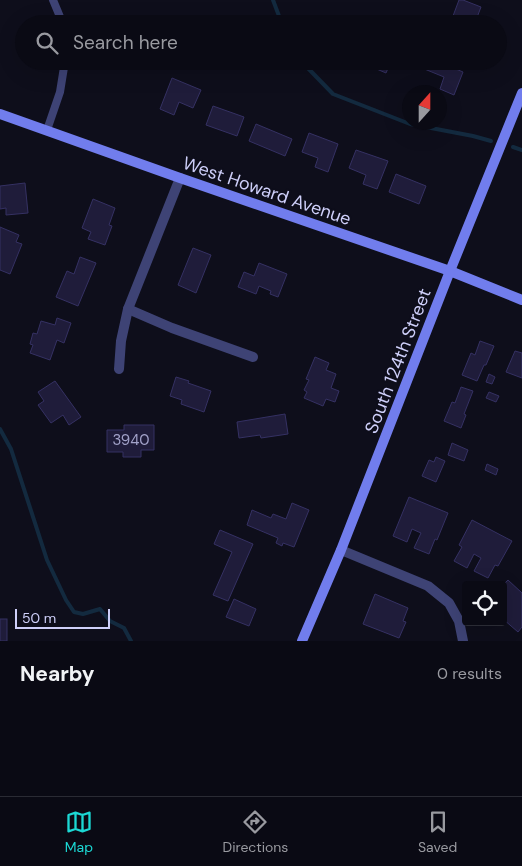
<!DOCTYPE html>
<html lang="en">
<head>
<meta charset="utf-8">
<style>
  :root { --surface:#0a0a14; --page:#181822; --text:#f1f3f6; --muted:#999aa0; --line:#2a2b34; --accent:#1cd8d4 }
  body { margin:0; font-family:"DM Sans",sans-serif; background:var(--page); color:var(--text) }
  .controls { position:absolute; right:15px; bottom:15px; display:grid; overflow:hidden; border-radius:5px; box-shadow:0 5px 20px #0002 }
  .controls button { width:45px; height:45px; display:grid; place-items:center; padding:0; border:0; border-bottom:1px solid var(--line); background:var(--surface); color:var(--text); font:25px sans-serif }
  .compass { position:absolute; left:402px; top:85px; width:45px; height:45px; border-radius:50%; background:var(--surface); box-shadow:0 5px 20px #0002; rotate:21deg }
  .scale { position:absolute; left:15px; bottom:12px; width:95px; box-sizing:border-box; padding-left:5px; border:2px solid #cecff9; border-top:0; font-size:14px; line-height:18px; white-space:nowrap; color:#cecff9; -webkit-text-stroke:4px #0e0e1b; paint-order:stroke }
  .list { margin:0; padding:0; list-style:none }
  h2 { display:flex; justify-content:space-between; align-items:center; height:65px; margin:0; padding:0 20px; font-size:21px }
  h2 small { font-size:16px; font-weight:400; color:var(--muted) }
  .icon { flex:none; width:28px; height:28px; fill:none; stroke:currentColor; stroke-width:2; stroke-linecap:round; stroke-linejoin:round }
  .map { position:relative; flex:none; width:522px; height:641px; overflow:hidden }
  .search { position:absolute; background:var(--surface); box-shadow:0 5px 20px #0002; left:15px; right:15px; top:15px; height:55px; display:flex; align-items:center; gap:12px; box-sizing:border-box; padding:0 18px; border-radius:28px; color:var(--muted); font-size:19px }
  .sheet { height:155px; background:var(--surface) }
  nav { display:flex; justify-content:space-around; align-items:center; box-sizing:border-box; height:70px; border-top:1px solid var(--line); background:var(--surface); font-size:14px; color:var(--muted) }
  nav a { display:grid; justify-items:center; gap:2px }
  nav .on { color:var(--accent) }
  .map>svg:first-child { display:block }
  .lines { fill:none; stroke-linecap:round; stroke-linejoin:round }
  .stream { stroke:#132a3f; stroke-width:4 }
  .building { fill:#1f1c3a; stroke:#353163 }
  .lane { stroke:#3e4375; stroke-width:8 }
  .street { stroke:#3e4375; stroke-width:10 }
  .secondary { stroke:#717ded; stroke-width:10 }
  .labels { text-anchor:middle; stroke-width:4; stroke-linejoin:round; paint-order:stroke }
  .number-label { font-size:15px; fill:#a2a2c9 }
  .street-label { font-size:18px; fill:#cecff9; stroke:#0e0e1b }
</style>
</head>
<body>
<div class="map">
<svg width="522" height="641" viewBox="0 0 522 641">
  <rect width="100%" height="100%" fill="#0e0e1b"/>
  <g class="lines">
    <!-- stream -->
    <g class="stream">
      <path d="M 273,0 L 282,24"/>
      <path d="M 301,61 L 333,94 L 410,124 L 473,136 L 491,141"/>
      <path d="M 513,147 L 522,150"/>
      <path d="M 0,429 L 11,449 L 47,560 L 66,600 L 74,612 L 83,614 L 100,609 L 110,621 L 124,628 L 131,641"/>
    </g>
  </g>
  <!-- building -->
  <g class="building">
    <path d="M 459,0 L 463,0 L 481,7 L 476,20 L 472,18 L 469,24 L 450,24 Z"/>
    <path d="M 358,61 L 391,61 L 386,73 Z"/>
    <path d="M 405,61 L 437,61 L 463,72 L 454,95 L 440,89 L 444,77 Z"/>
    <path d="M 172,78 L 201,90 L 193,108 L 179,102 L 174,115 L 160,109 Z"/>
    <path d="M 213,106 L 244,117 L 237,136 L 206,125 Z"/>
    <path d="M 256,124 L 292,139 L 285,156 L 249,141 Z"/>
    <path d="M 309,133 L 338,144 L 328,172 L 315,167 L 318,158 L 302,152 Z"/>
    <path d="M 356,150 L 388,161 L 377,189 L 363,184 L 366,175 L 349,168 Z"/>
    <path d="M 396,174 L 426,186 L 419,204 L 389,192 Z"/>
    <path d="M 25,183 L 28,213 L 6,215 L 6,208 L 0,209 L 0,186 Z"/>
    <path d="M 93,199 L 115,208 L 109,225 L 112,226 L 105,245 L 88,239 L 91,232 L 82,228 Z"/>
    <path d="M 0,227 L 19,235 L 16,242 L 22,244 L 10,274 L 0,270 Z"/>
    <path d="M 193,248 L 211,255 L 196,293 L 178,285 Z"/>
    <path d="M 80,257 L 96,263 L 78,306 L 56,297 L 67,271 L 74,274 Z"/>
    <path d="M 259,263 L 287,274 L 278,297 L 270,294 L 271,291 L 259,286 L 256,294 L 238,287 L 244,272 L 254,276 Z"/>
    <path d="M 57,318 L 71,323 L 64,343 L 57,340 L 50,360 L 30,353 L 33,345 L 30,344 L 33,333 L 37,334 L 41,321 L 55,325 Z"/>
    <path d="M 480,341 L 494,346 L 486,365 L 484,365 L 477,381 L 462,375 L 471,353 L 475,355 Z"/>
    <path d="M 515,351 L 522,353 L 522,378 L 506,372 Z"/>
    <path d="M 315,357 L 329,363 L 326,370 L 336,374 L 331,388 L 339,391 L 335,402 L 326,399 L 323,406 L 304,398 L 307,392 L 304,390 L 309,380 L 306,379 Z"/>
    <path d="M 489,374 L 495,377 L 492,384 L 486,382 Z"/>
    <path d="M 176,377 L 189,381 L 188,383 L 211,391 L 204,412 L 181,404 L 182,400 L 170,396 Z"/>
    <path d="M 55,381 L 81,417 L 69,425 L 63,415 L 51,423 L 38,405 L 44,401 L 38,392 Z"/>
    <path d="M 461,387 L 473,391 L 464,414 L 466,415 L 461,428 L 444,421 L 452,402 L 455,403 Z"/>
    <path d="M 489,392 L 499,396 L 496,402 L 486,398 Z"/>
    <path d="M 285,414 L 288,434 L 261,438 L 260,435 L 239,438 L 237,422 Z"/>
    <path d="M 124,425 L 154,425 L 154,450 L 141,450 L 141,457 L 123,457 L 123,452 L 107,452 L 107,430 L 124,430 Z"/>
    <path d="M 452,443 L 468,450 L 464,461 L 448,455 Z"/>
    <path d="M 436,457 L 445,461 L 436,482 L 422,476 L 429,460 L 434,462 Z"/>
    <path d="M 487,464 L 498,469 L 496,475 L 485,470 Z"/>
    <path d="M 409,497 L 448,513 L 437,540 L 435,539 L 429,554 L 414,548 L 421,533 L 412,529 L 407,542 L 393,536 Z"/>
    <path d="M 292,503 L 309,510 L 294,547 L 283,543 L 282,546 L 276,543 L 278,538 L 247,525 L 252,510 L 271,518 L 273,514 L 286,519 Z"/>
    <path d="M 472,520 L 512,541 L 498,566 L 495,565 L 488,578 L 474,571 L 481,558 L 474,554 L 467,568 L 454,561 L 462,547 L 459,545 Z"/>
    <path d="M 220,530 L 253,544 L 228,601 L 213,595 L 232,552 L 214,544 Z"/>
    <path d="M 508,580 L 522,593 L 522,627 L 518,632 L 503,619 L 503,585 Z"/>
    <path d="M 375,594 L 408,608 L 403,621 L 406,622 L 399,638 L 363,624 Z"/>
    <path d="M 234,599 L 256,609 L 249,626 L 226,617 Z"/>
    <rect x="0" y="619" width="7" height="22"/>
  </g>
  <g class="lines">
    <!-- lane -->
    <g class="lane">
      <path d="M 53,0 L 63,24"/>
      <path d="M 47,130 L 60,92 L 65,61"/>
    </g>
    <!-- street -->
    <g class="street">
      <path d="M 128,309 L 172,328 L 253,357"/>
      <path d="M 119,369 L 121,341 L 128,309 L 180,178"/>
      <path d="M 341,550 L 428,586 L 449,603 L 459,621 L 463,641"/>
    </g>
    <!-- secondary -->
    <g class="secondary">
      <path d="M 0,114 L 180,178 L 450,271 L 522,300"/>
      <path d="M 302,641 L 341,550 L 450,271 L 522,93"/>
    </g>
  </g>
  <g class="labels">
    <!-- number labels -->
    <g class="number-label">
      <text x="131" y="445">3940</text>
    </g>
    <!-- street labels -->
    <g class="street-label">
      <text transform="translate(267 191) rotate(19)" y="6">West Howard Avenue</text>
      <text transform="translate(398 361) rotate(-69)" y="6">South 124th Street</text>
    </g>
  </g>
</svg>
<div class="controls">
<button><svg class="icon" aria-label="locate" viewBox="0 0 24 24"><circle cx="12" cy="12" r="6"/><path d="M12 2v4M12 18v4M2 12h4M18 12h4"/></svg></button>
</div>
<svg class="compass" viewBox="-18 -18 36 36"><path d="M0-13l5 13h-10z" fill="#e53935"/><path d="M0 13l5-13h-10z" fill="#999aa0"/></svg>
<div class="scale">50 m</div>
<div class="search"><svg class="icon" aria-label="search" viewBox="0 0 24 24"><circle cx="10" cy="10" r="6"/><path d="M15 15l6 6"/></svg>Search here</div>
</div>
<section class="sheet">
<h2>Nearby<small>0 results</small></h2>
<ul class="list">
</ul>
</section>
<nav>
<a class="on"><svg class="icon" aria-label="map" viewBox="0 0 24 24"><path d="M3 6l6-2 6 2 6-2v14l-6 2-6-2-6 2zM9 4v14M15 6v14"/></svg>Map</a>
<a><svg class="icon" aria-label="directions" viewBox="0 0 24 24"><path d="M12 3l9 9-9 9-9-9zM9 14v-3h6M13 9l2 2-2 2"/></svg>Directions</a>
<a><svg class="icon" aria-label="saved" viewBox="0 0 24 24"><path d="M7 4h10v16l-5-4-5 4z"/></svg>Saved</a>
</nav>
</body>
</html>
